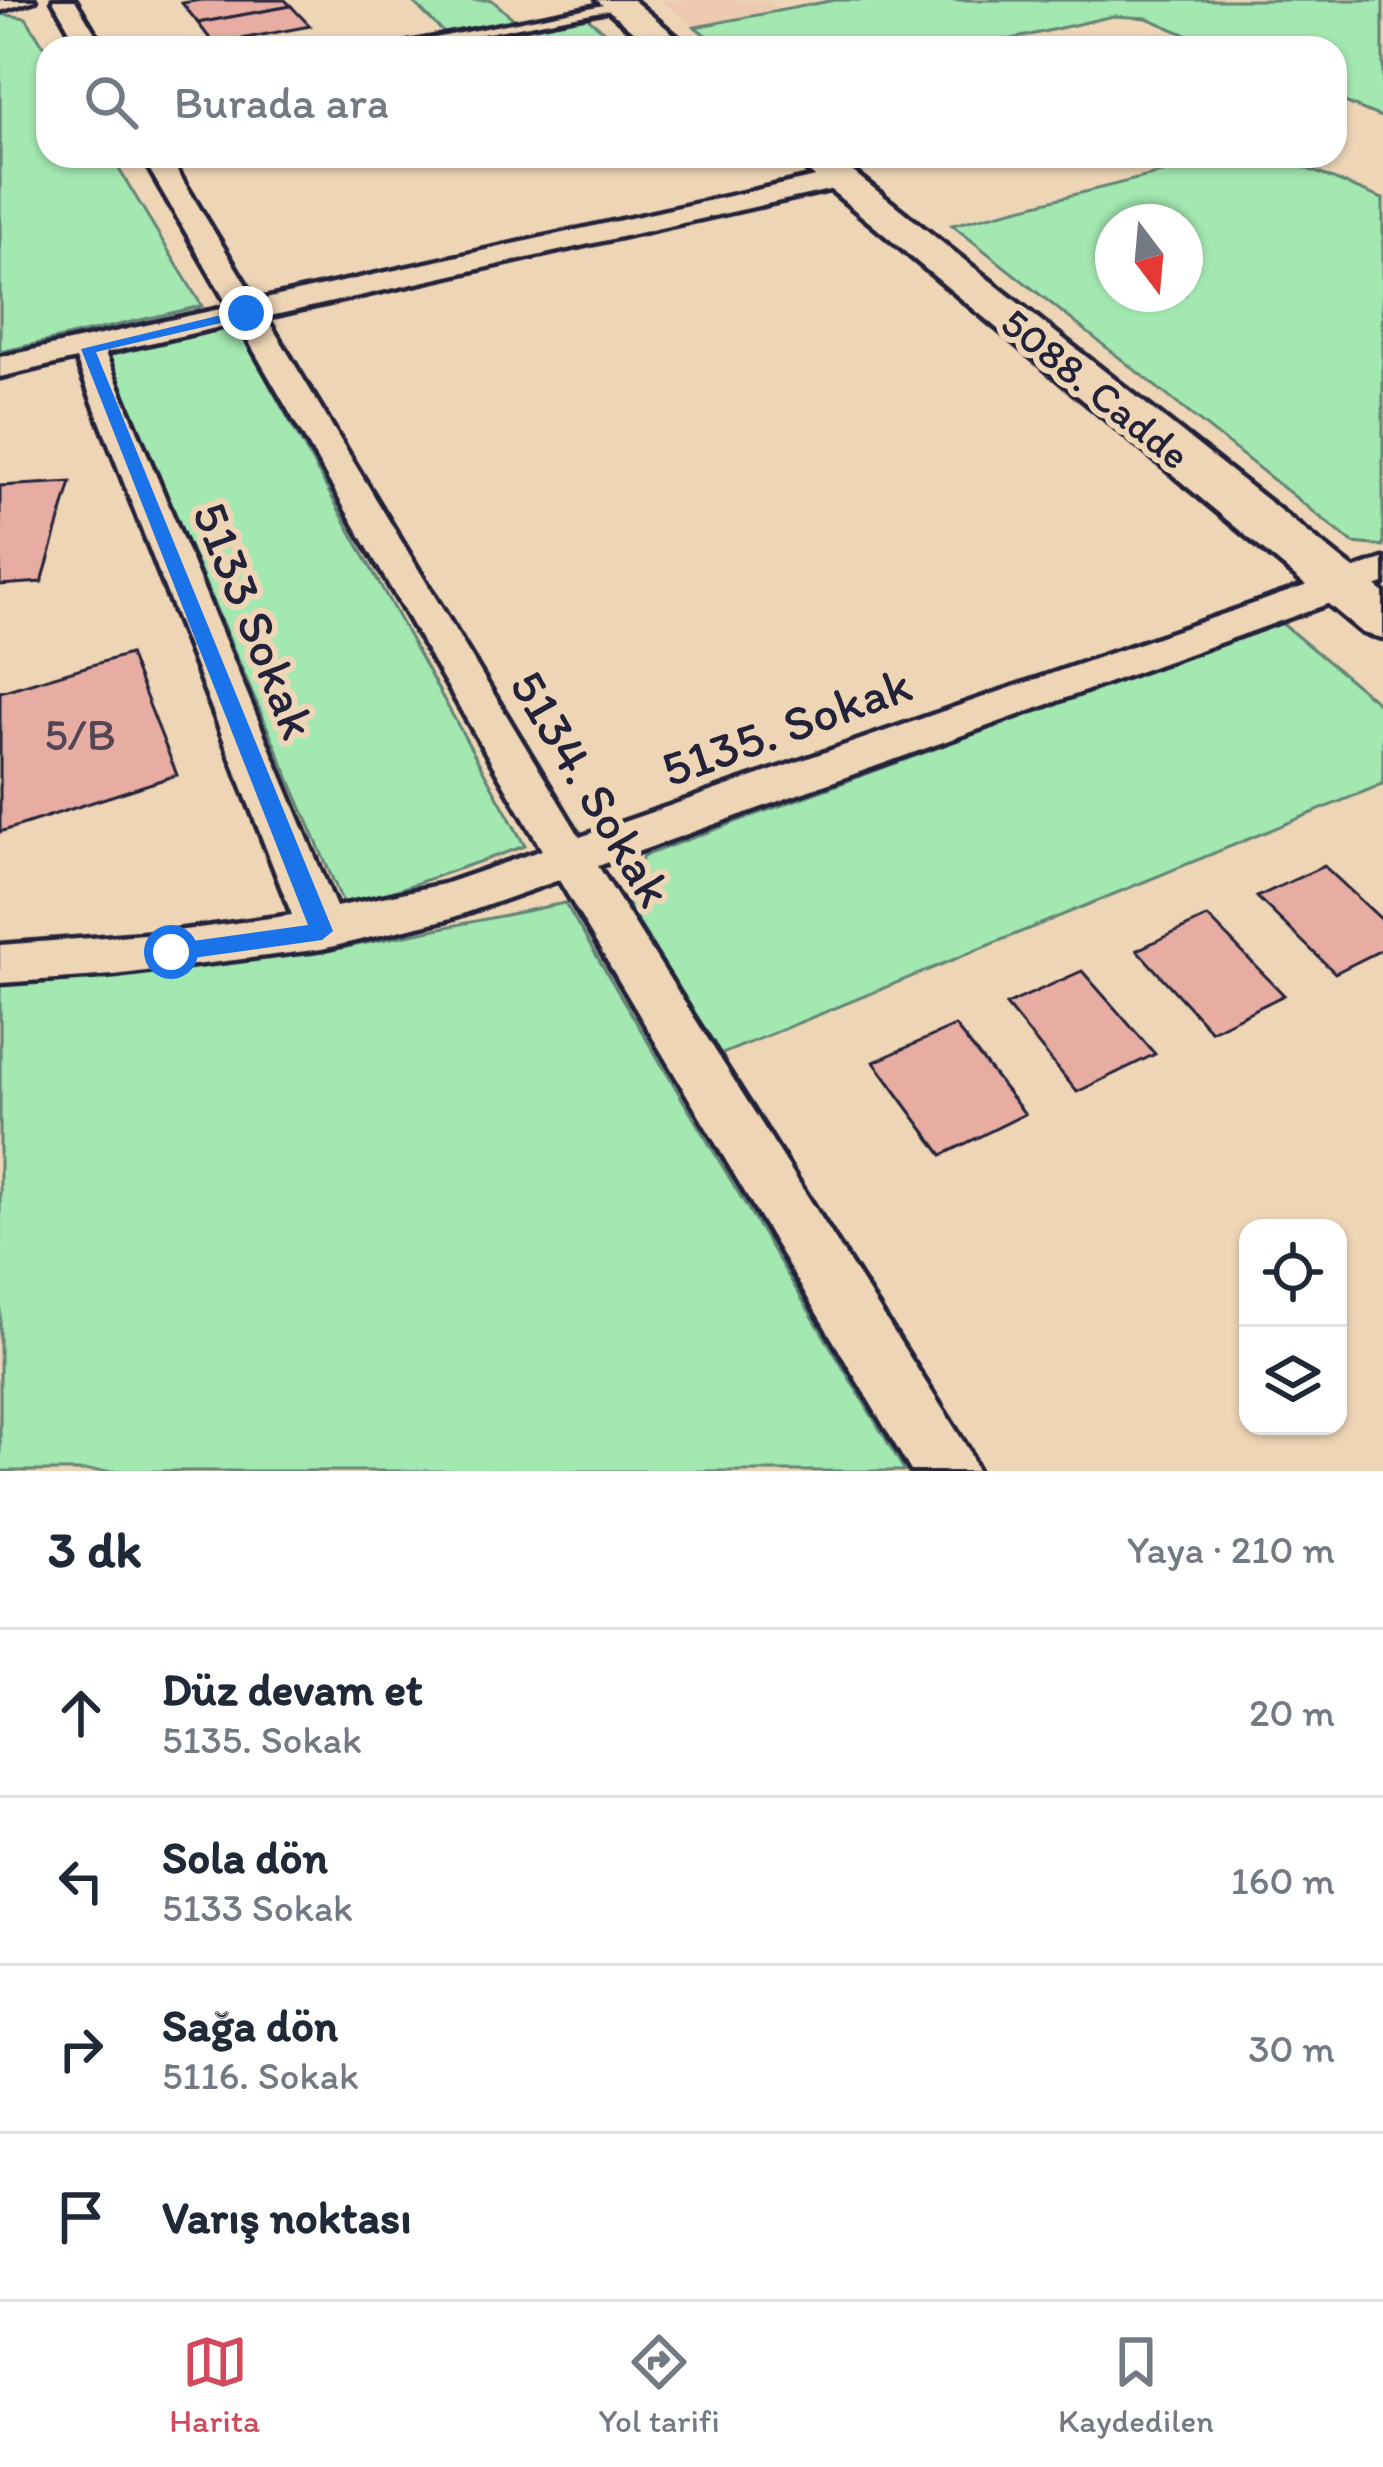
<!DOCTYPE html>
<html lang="tr">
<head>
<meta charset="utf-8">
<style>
  :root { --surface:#fff; --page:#f2f2f3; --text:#1f2937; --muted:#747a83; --line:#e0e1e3; --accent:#d1495b }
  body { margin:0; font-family:Itim,sans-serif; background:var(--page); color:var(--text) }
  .controls { position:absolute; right:36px; bottom:36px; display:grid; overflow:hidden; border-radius:24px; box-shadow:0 3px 9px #0004 }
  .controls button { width:108px; height:108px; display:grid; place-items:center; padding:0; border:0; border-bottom:3px solid var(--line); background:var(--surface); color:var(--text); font:60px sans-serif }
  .compass { position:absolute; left:1095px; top:204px; width:108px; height:108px; border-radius:50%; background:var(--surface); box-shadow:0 3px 9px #0004; rotate:164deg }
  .stop { position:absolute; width:36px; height:36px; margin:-27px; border:9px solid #1a73e8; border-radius:50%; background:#fff }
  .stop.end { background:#1a73e8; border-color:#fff; box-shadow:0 3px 12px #0008 }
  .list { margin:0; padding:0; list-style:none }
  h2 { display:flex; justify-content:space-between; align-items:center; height:156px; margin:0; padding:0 48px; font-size:51px }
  h2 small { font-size:39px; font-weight:400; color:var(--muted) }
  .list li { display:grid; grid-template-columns:78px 1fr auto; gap:36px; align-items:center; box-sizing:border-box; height:168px; padding:0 48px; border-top:3px solid var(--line) }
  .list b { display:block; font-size:45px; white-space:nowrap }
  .list p { margin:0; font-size:39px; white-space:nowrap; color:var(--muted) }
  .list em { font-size:39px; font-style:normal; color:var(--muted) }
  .icon { flex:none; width:66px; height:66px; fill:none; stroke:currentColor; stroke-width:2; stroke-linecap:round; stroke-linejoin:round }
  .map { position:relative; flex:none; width:1383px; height:1471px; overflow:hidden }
  .search { position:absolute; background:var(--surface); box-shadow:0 3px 9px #0004; left:36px; right:36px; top:36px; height:132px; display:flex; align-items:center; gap:30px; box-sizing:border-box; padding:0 42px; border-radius:36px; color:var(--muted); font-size:45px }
  .sheet { height:828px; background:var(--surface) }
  nav { display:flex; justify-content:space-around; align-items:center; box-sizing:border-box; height:168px; border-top:3px solid var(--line); background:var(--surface); font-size:33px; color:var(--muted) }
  nav a { display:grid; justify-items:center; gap:6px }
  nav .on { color:var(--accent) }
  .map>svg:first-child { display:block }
  .built { fill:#ecc9b0 }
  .green { fill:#a3e7b1; stroke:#628476; stroke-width:3; fill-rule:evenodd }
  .building { fill:#e7ada3; stroke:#22223b; stroke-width:3 }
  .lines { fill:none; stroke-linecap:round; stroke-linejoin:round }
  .lane-casing { stroke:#22223b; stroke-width:9 }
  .street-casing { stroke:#22223b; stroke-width:9 }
  .secondary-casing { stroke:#22223b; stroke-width:9 }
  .lane { fill:#eed5b6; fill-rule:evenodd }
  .street { fill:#eed5b6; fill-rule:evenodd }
  .secondary { fill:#eed5b6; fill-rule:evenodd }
  .route { fill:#1a73e8 }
  .labels { text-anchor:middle; stroke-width:12; stroke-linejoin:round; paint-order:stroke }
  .far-street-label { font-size:42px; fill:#22223b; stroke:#eed5b6 }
  .number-label { font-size:45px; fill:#534555 }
  .street-label { font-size:51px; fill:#22223b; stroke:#eed5b6 }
</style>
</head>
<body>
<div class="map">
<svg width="1383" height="1471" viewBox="0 0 1383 1471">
  <rect width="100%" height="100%" fill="#eed5b6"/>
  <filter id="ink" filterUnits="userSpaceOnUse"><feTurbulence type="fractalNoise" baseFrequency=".00833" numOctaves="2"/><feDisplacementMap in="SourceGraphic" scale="24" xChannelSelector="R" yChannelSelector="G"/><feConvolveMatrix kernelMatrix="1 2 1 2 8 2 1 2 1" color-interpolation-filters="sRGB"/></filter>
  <g filter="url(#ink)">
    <!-- built -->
    <path class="built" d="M 661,0 L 765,0 L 780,11 L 695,27 Z"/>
    <!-- green -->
    <g class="green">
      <path d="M 411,0 L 492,0 L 515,20 L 444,33 Z"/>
      <path d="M 835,0 L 1383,0 L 1383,118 L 1335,98 L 1335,48 L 1217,48 L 1147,18 L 1113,16 L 973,48 L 722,48 L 695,27 Z"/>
      <path d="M 0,14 L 26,18 L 48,53 L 48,156 L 111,156 L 202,306 L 0,352 Z"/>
      <path d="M 583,14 L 625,48 L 459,48 L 450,39 Z"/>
      <path d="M 1229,156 L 1276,156 L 1383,199 L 1383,546 L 1353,543 L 952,225 ZM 1113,222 L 1185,222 L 1185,294 L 1113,294 Z"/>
      <path d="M 237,326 L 525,846 L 345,908 L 107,356 Z"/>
      <path d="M 1280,622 L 1383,707 L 1383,784 L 720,1055 L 626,902 L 643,856 Z"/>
      <path d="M 565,903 L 905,1471 L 0,1471 L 0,970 L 312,954 Z"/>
    </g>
    <!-- building -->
    <g class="building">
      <path d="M 201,0 L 285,0 L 291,6 L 198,23 L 182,3 Z"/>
      <path d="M 291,6 L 310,26 L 214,44 L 198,23 Z"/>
      <path d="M 71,482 L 42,582 L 0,585 L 0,486 Z"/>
      <path d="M 129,654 L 177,775 L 0,832 L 0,692 Z"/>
      <path d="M 1324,866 L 1383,921 L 1383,949 L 1335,973 L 1257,897 Z"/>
      <path d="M 1208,917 L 1284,995 L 1211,1031 L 1137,950 Z"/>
      <path d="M 1082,971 L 1155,1054 L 1077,1092 L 1006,1005 Z"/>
      <path d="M 955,1026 L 1025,1114 L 942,1155 L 874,1062 Z"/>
    </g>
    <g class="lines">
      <!-- lane casing -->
      <g class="lane-casing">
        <path id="lane" d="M 619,2 L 625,5 L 623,7 L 409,48 L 384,48 Z"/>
      </g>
      <!-- street casing -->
      <g class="street-casing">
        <g id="street">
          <path d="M 0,0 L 35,0 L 0,11 Z"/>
          <path d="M 53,0 L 75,0 L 104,48 L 80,48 Z"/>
          <path d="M 142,156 L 168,156 L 256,301 L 838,172 L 852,180 L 838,188 L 266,317 L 580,837 L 1383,559 L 1383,584 L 598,866 L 968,1449 L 977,1471 L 911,1471 L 559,880 L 448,919 L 322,949 L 114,975 L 0,983 L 0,945 L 170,932 L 292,915 L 76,359 L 0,377 L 0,357 L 229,307 ZM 238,323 L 542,850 L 444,884 L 336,907 L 105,353 Z"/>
        </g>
      </g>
      <!-- secondary casing -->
      <g class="secondary-casing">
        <g id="secondary">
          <path d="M 597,0 L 633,0 L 690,48 L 652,48 Z"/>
          <path d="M 790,156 L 833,156 L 1383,592 L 1383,638 L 1363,633 Z"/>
        </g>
      </g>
      <!-- lane -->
      <use href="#lane" class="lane"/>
      <!-- street -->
      <use href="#street" class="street"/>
      <!-- secondary -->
      <use href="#secondary" class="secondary"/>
    </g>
  </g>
  <!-- route -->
  <path class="route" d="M 246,309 L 251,316 L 96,352 L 333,931 L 322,940 L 171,961 L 160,952 L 171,944 L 308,925 L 81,349 Z"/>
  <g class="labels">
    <!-- far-street labels -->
    <g class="far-street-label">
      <text transform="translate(1096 388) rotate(39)" y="15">5088. Cadde</text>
    </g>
    <!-- number labels -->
    <g class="number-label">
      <text x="80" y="750">5/B</text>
    </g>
    <!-- street labels -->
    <g class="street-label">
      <text transform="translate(255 620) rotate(68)" y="18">5133 Sokak</text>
      <text transform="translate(786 726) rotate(-20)" y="18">5135. Sokak</text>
      <text transform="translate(592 788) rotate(59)" y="18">5134. Sokak</text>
    </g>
  </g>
</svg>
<div class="controls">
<button><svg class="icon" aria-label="locate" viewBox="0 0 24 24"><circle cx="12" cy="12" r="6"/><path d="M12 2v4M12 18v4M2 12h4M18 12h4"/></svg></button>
<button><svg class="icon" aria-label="layers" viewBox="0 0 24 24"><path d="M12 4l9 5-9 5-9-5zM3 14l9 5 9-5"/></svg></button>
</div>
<svg class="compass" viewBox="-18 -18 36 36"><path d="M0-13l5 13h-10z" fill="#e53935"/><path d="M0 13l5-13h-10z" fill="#747a83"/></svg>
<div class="stop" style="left:171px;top:952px"></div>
<div class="stop end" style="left:246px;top:313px"></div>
<div class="search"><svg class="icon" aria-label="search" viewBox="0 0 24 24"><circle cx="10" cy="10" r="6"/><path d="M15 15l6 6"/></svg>Burada ara</div>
</div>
<section class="sheet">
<h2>3 dk<small>Yaya · 210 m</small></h2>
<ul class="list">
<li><svg class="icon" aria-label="ahead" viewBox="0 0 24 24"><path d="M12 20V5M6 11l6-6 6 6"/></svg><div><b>Düz devam et</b><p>5135. Sokak</p></div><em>20 m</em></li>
<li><svg class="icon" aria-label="left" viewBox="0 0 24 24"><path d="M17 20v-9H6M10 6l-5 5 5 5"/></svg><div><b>Sola dön</b><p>5133 Sokak</p></div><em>160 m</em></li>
<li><svg class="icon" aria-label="right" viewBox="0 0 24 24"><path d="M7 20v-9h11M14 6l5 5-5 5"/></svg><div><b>Sağa dön</b><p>5116. Sokak</p></div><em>30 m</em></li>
<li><svg class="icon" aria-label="arrive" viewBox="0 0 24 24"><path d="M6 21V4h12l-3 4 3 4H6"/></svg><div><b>Varış noktası</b></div></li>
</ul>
</section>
<nav>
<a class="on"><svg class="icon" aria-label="map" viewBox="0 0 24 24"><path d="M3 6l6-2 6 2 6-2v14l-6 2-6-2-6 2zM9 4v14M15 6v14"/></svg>Harita</a>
<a><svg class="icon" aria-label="directions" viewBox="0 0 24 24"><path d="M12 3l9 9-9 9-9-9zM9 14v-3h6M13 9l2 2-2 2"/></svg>Yol tarifi</a>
<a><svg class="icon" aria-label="saved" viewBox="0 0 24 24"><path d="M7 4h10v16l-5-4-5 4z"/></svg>Kaydedilen</a>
</nav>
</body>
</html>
